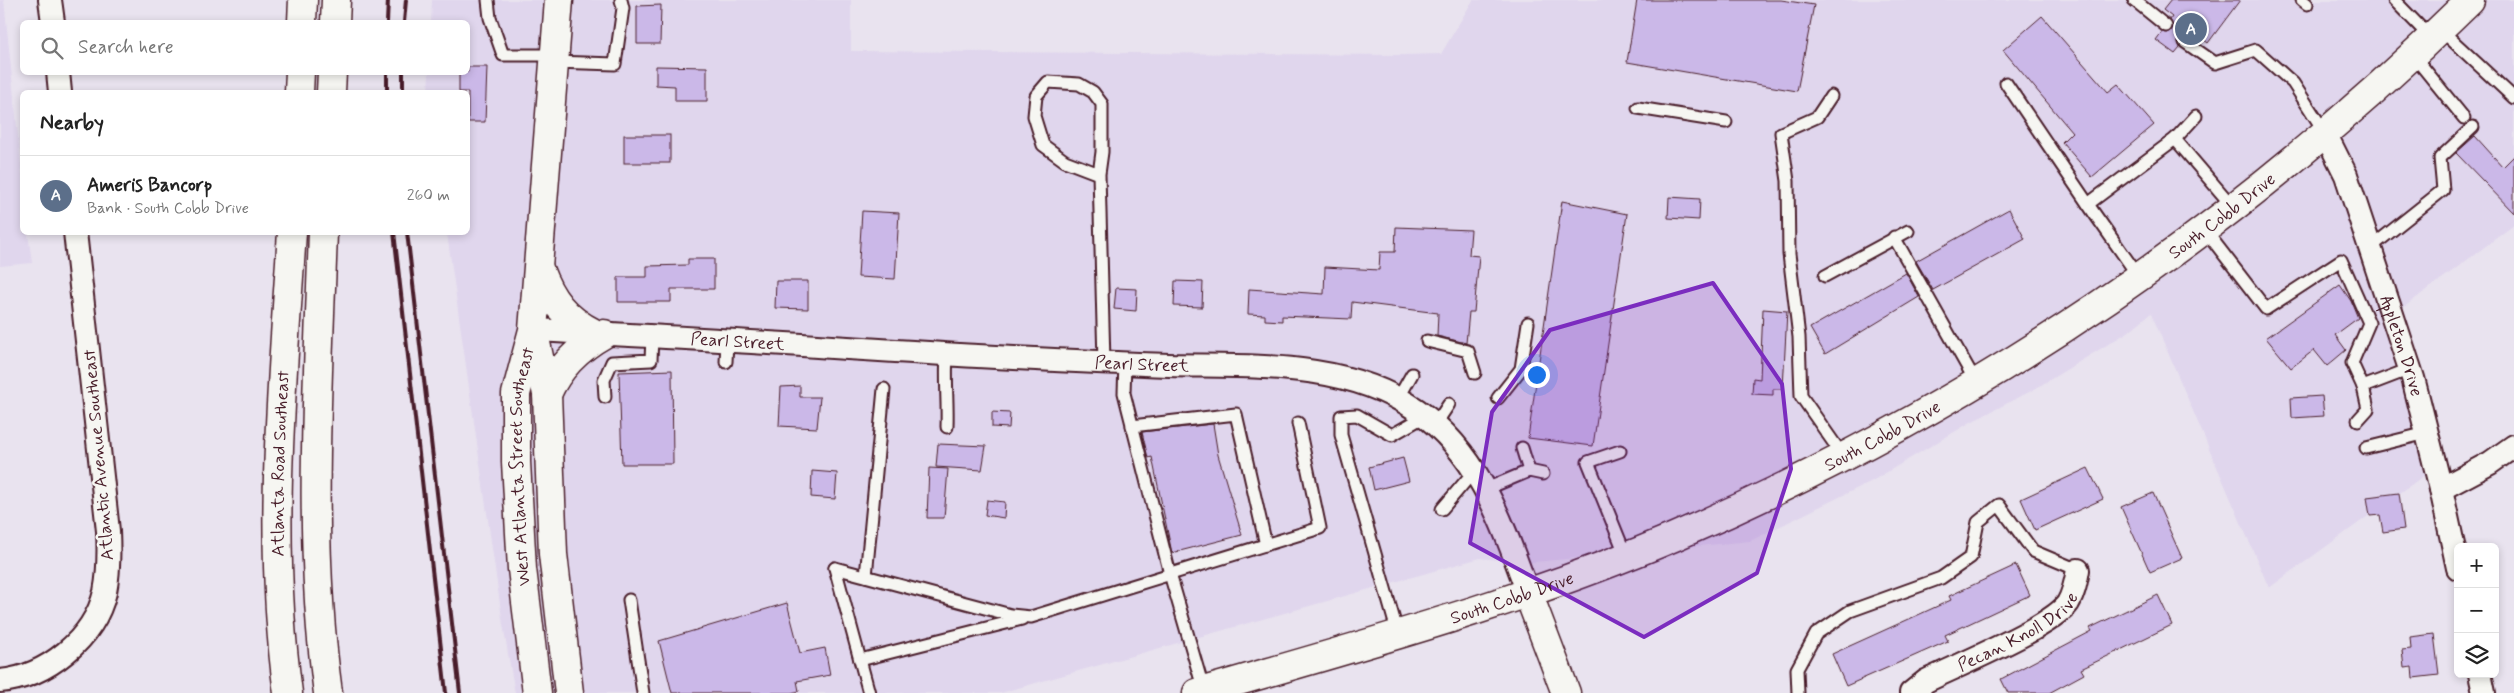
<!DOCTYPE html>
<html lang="en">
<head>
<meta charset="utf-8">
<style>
  :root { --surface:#fff; --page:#f2f2f2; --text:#222; --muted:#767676; --line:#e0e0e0; --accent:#2563eb }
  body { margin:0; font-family:Mynerve,sans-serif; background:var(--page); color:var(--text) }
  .controls { position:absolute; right:15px; bottom:15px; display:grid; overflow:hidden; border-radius:8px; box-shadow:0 2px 8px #0003 }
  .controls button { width:45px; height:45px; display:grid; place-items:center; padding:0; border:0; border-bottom:1px solid var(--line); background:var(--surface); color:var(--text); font:25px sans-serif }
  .you { position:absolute; left:1536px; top:374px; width:18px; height:18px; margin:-12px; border:4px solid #fff; border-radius:50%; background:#1a73e8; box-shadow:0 0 0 8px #1a73e833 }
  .badge { display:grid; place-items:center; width:32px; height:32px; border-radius:50%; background:var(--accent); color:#fff; font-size:16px; font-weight:700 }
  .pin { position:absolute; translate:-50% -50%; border:2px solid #fff; box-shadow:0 1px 5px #0006 }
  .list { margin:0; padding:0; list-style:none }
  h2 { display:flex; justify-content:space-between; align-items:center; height:65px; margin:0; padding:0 20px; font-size:21px }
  h2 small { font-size:16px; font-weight:400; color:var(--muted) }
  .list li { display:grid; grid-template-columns:32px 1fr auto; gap:15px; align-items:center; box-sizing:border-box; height:80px; padding:0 20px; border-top:1px solid var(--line) }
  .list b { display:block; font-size:19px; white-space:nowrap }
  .list p { margin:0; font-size:16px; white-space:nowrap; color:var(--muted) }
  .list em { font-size:16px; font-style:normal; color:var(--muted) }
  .icon { flex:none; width:28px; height:28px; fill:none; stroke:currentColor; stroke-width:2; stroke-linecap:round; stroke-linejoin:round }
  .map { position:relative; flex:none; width:2514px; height:693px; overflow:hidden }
  .search { position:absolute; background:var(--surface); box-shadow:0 2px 8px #0003; left:20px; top:20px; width:450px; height:55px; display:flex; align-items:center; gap:12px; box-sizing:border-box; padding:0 18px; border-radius:8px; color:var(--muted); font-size:19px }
  .panel { position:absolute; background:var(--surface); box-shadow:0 2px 8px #0003; left:20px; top:90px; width:450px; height:145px; border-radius:8px }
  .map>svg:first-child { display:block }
  .built { fill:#e0d6ed }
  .building { fill:#cbb8e8; stroke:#4a1f2b }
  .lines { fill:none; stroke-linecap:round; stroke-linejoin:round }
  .lane-casing { stroke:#4a1f2b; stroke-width:15 }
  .street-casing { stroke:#4a1f2b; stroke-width:26 }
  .secondary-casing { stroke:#4a1f2b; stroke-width:31 }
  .primary-casing { stroke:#4a1f2b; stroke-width:31 }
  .lane { stroke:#f6f6f2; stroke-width:11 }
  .street { stroke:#f6f6f2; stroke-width:22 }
  .secondary { stroke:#f6f6f2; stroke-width:28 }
  .primary { stroke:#f6f6f2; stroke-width:28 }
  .rail { stroke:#4a1f2b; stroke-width:4 }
  .marked { fill:#7b2cbf; fill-opacity:0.2; stroke:#7b2cbf; stroke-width:4; stroke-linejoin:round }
  .labels { text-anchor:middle; stroke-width:5; stroke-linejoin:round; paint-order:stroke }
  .street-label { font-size:18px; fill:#4a1f2b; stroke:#f6f6f2 }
</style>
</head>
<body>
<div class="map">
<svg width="2514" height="693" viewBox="0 0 2514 693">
  <rect width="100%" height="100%" fill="#e9e3ef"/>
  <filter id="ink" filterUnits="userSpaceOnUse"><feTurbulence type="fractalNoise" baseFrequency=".02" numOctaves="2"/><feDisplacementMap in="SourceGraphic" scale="10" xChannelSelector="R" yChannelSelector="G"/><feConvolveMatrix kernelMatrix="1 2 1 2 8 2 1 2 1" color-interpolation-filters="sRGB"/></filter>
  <g filter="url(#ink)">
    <!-- built -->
    <g class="built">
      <path d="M 0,0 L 4,0 L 22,175 L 22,232 L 28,233 L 32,263 L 0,266 Z"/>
      <path d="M 432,0 L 851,0 L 851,51 L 1403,55 L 1441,54 L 1473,0 L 2514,0 L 2514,225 L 2388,319 L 2433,469 L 2269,588 L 2151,313 L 2128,332 L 2033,390 L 1971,422 L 1872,481 L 1750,541 L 1525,563 L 1480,558 L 1000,693 L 515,693 L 503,625 L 447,233 L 468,232 L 468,92 L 428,92 L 429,73 L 468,72 L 468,22 L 431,22 Z"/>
    </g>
    <!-- building -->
    <g class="building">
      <path d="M 1637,0 L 1781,0 L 1814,5 L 1797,91 L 1627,62 Z"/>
      <path d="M 2171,0 L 2240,0 L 2208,43 L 2194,32 L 2190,36 L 2182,35 L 2178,41 L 2180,48 L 2175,54 L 2156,40 L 2162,32 L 2168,33 L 2173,28 L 2170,20 L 2172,17 L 2163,10 Z"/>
      <path d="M 661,5 L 660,44 L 637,44 L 637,6 Z"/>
      <path d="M 2042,16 L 2108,92 L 2118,84 L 2154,125 L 2092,177 L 2062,142 L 2072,132 L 2003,50 Z"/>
      <path d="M 656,66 L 707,67 L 707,101 L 675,101 L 675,86 L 656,85 Z"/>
      <path d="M 468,67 L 487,67 L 485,122 L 468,122 L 468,92 L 459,92 L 459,72 L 468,72 Z"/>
      <rect x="624" y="135" width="46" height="28"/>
      <path d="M 2475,136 L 2503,167 L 2514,156 L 2514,213 L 2456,153 Z"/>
      <path d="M 1669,197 L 1700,199 L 1699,220 L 1668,218 Z"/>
      <path d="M 1562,201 L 1627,214 L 1593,446 L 1528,438 Z"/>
      <path d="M 2009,209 L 2025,239 L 1933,290 L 1916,261 Z"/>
      <path d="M 862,211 L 899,213 L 895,279 L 858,277 Z"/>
      <path d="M 1396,227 L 1471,230 L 1469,255 L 1479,256 L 1474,312 L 1469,312 L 1466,343 L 1437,336 L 1438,313 L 1352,302 L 1351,319 L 1282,316 L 1282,321 L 1265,320 L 1265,315 L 1248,314 L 1249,289 L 1324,294 L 1325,267 L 1379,270 L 1380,252 L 1395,252 Z"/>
      <path d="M 688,259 L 714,259 L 714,289 L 671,289 L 671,302 L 618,302 L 618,277 L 647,277 L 647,266 L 688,265 Z"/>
      <path d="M 1906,273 L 1919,297 L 1825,354 L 1810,328 Z"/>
      <path d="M 776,281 L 808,281 L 808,309 L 775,308 Z"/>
      <path d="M 1175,281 L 1203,282 L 1202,307 L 1174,306 Z"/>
      <path d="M 2340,285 L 2351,301 L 2358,318 L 2335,335 L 2346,350 L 2327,366 L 2314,350 L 2291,368 L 2266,338 Z"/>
      <path d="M 1116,288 L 1137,289 L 1136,311 L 1114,309 Z"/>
      <path d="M 1763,309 L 1787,311 L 1783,389 L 1773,389 L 1773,395 L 1752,394 L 1753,378 L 1760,379 Z"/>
      <path d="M 672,370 L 673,464 L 622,464 L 619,372 Z"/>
      <path d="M 800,386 L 800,397 L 820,397 L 817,428 L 779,426 L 781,387 Z"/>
      <path d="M 2322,396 L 2324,416 L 2292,418 L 2291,398 Z"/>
      <path d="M 992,412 L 1010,413 L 1009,428 L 992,427 Z"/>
      <path d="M 1213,424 L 1218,455 L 1242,535 L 1172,553 L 1152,457 L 1148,458 L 1142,432 Z"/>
      <path d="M 938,444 L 986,446 L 982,470 L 936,467 Z"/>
      <path d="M 1403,458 L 1409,481 L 1374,490 L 1369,467 Z"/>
      <path d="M 929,468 L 948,469 L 944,518 L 927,518 Z"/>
      <path d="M 2088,468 L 2103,499 L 2035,530 L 2021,499 Z"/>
      <path d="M 812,471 L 837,473 L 835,499 L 811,497 Z"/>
      <path d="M 2153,493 L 2182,558 L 2150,572 L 2121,507 Z"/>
      <path d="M 2399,493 L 2404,529 L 2383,532 L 2380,515 L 2370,516 L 2367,497 Z"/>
      <path d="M 987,500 L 1005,502 L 1004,518 L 985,515 Z"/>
      <path d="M 2016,565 L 2030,595 L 1945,635 L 1948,641 L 1846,686 L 1832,654 L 1951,600 L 1949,596 Z"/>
      <path d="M 2158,595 L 2172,625 L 2081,669 L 2084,674 L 2049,693 L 2008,693 L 2001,679 L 2092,631 L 2090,628 Z"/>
      <path d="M 787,603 L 800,653 L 825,648 L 830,675 L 797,681 L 799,691 L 791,693 L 672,693 L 659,641 Z"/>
      <path d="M 2434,634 L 2439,675 L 2413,678 L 2412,667 L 2404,668 L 2402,650 L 2411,649 L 2410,637 Z"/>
    </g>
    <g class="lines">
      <!-- lane casing -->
      <g class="lane-casing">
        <g id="lane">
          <path d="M 488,0 L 490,18 L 503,55 L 555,55"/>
          <path d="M 2134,0 L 2166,26"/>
          <path d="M 2302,0 L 2307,4"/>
          <path d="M 2394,0 L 2431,38"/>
          <path d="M 2440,29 L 2514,98"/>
          <path d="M 2185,42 L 2215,63 L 2256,50 L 2293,83 L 2324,131"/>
          <path d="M 2413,55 L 2464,118"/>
          <path d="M 554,62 L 615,64 L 623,8 L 621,0"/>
          <path d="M 2006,83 L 2094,213 L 2139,277"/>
          <path d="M 1831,96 L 1817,117 L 1781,133 L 1788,181 L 1789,254 L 1799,337 L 1801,396 L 1843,456"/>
          <path d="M 1638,108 L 1726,122"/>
          <path d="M 2175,139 L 2196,116"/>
          <path d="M 1099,174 L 1065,161 L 1043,145 L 1034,116 L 1036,96 L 1048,82 L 1079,84 L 1093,92 L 1102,104 L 1102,152 L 1099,174 L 1104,362"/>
          <path d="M 2088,204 L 2175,139 L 2233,207"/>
          <path d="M 2205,230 L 2266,309 L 2341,260 L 2369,323 L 2352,363 L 2363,387 L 2410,369"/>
          <path d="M 1894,237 L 1977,384"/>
          <path d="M 2370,248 L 2443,190 L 2440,158 L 2473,127"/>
          <path d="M 1825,276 L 1908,231"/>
          <path d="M 1427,341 L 1468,351 L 1475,373"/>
          <path d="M 947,354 C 945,379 948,402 947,427"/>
          <path d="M 726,362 L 727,342"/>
          <path d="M 1125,363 L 1124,393 L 1170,574 L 1204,691"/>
          <path d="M 605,397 L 604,380 L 612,362 L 651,360 L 652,337"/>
          <path d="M 1498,398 L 1521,369 L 1528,323"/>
          <path d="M 1398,399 L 1412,374"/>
          <path d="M 2358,420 L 2368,409 L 2363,387"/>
          <path d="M 1435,425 L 1449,404"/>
          <path d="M 1132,426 L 1236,414 L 1266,545"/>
          <path d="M 1522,448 L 1529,471"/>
          <path d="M 2366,448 L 2427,433"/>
          <path d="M 1620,451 L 1588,462 L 1626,556"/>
          <path d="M 1486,489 L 1529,471 L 1543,474"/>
          <path d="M 1442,509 L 1475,470"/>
          <path d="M 835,568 L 1011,615 L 1031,617 L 1320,528 L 1298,423"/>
          <path d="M 835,568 L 869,693"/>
          <path d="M 866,576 L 884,389"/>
          <path d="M 629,600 L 643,693"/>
          <path d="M 1398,634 L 1341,435 L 1341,416 L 1357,415 L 1392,435 L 1425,416"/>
          <path d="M 860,660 L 1022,619"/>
          <path d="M 1798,693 L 1797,669 L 1816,634 L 1850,611 L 1941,578 L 1971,557 L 1978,522 L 1999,505 L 2033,551 L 2078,570"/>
        </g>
      </g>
      <!-- street casing -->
      <g class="street-casing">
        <g id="street">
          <path d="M 50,0 L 53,22"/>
          <path d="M 58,72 L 60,92"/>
          <path id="s1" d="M 2324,131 L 2346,175 L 2413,378 L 2441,489 L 2458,568"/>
          <path id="s2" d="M 533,330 C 688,337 842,348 996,357 C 1054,360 1111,363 1169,365 C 1252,367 1345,360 1417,410 C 1480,454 1503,525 1528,593"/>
          <path d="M 2441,489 L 2490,463 L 2514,446"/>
          <path d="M 2480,674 L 2484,693"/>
          <path d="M 0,681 C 46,677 94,639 105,592 C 109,572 109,552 108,531 L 75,232"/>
          <path id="s3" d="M 1911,693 L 1926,681 C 1956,666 2052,627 2068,603 C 2074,593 2076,581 2078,570"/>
        </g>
      </g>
      <!-- secondary casing -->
      <g class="secondary-casing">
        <g id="secondary">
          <path d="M 302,22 L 303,0"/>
          <path d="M 335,22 L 336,0"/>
          <path d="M 299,92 L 300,72"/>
          <path d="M 331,92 L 332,72"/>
          <path d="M 323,232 C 318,386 307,540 328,693"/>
          <path d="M 539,269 C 550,299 565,319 594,333"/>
          <path d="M 534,334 L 547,394 L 553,554 L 569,693"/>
          <path d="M 547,394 C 559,367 579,348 604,334"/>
          <path d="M 1528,593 L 1566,693"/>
          <path id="s4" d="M 288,693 C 267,540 282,386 292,232"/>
          <path id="s5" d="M 537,693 L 522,569 L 516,462 L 516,394 L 533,330 L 559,0"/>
        </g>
      </g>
      <!-- primary casing -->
      <g class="primary-casing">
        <g id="primary">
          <path id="s6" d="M 1197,693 C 1358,646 1520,603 1674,537 C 1974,408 2238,229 2470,0"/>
        </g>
      </g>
      <!-- lane -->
      <use href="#lane" class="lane"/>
      <!-- street -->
      <use href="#street" class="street"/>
      <!-- secondary -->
      <use href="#secondary" class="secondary"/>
      <!-- primary -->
      <use href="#primary" class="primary"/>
      <!-- rail -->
      <g class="rail">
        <path d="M 387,22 L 388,0"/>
        <path d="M 404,22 L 406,0"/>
        <path d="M 403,72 L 403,92"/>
        <path d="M 387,92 L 387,72"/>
        <path d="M 394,232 L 446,693"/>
        <path d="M 407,232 L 460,693"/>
      </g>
    </g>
  </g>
  <!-- marked area -->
  <path class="marked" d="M 1713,283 L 1782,384 L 1791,469 L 1757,573 L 1644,637 L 1470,543 L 1492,412 L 1550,330 Z"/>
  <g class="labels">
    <!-- street labels -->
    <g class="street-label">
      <text dy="6" stroke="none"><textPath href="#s6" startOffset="1139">South Cobb Drive</textPath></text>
      <text dy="6" stroke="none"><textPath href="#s2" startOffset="205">Pearl Street</textPath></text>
      <text dy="6" stroke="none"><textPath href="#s1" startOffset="229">Appleton Drive</textPath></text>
      <text dy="6" stroke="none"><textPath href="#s2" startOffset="610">Pearl Street</textPath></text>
      <text dy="6" stroke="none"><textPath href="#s6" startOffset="734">South Cobb Drive</textPath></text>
      <text transform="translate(98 455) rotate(-95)" y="6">Atlantic Avenue Southeast</text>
      <text dy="6" stroke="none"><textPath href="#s4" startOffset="230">Atlanta Road Southeast</textPath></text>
      <text dy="6" stroke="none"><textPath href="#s5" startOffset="228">West Atlanta Street Southeast</textPath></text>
      <text dy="6" stroke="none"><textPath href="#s6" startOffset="329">South Cobb Drive</textPath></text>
      <text dy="6" stroke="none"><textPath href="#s3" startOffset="124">Pecan Knoll Drive</textPath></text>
    </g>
  </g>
</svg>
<div class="controls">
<button>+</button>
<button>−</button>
<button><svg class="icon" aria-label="layers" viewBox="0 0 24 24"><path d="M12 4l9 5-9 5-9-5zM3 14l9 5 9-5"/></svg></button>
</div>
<div class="you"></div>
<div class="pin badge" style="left:2191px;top:29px;background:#5c6f8a">A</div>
<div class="search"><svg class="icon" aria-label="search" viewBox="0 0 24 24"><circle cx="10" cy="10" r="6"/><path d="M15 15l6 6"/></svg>Search here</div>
<section class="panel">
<h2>Nearby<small></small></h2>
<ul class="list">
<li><span class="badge" style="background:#5c6f8a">A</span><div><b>Ameris Bancorp</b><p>Bank · South Cobb Drive</p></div><em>260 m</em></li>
</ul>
</section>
</div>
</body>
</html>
